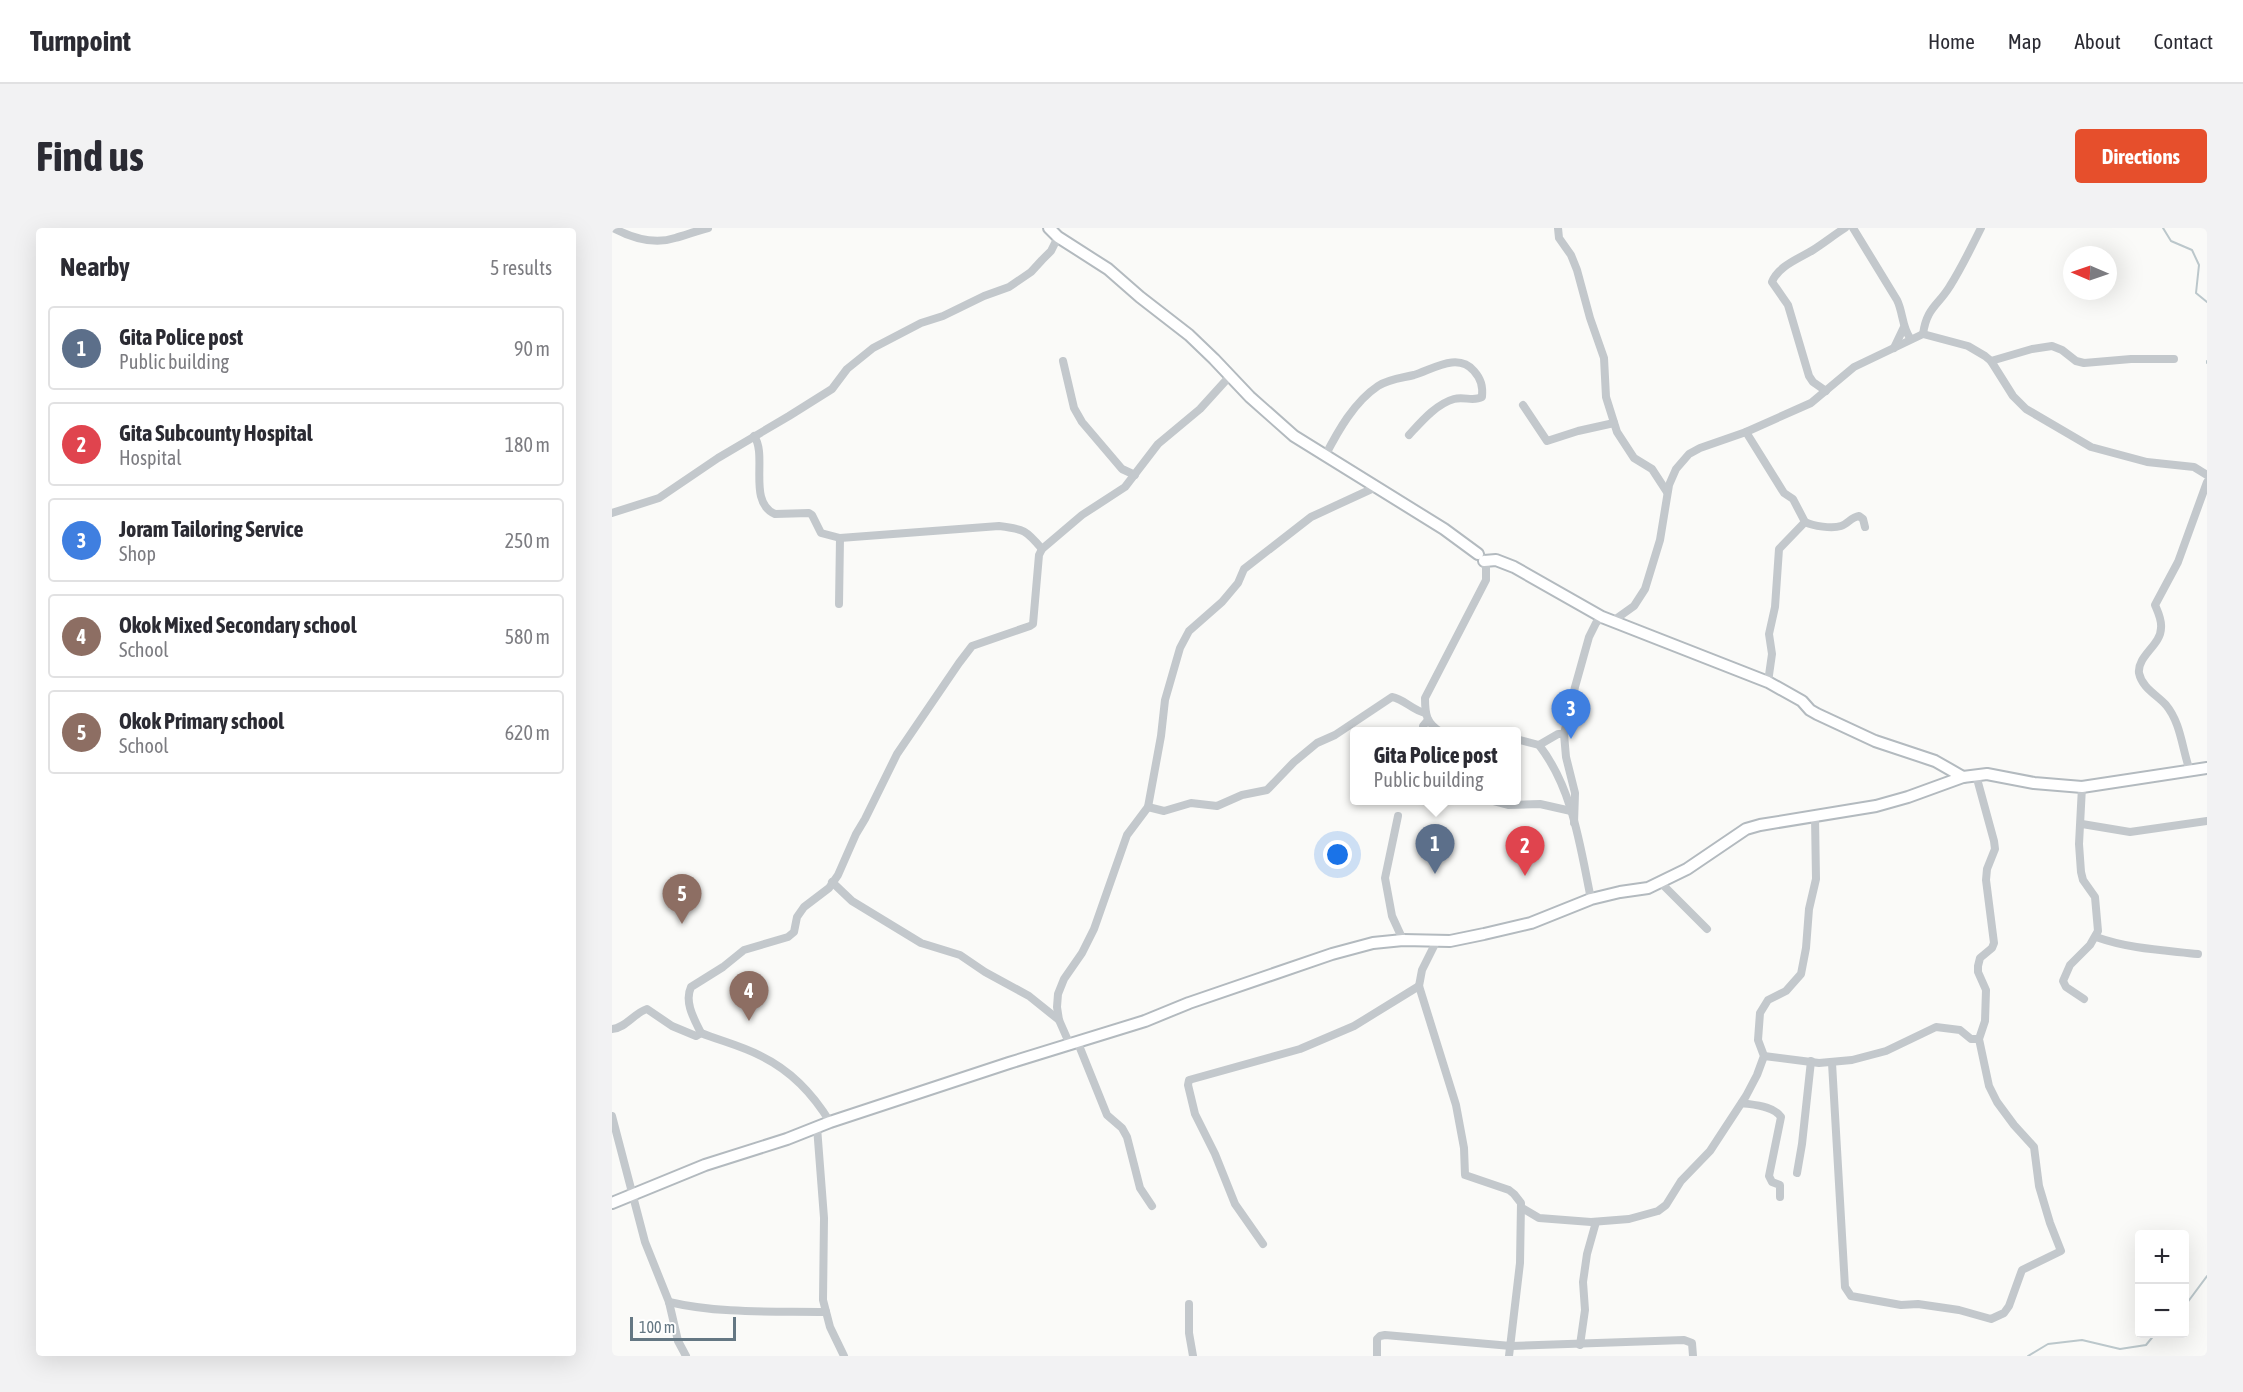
<!DOCTYPE html>
<html lang="en">
<head>
<meta charset="utf-8">
<style>
  :root { --surface:#fff; --page:#f2f2f3; --text:#2b2b33; --muted:#7c7c81; --line:#e1e1e2; --accent:#e64f2c }
  body { margin:0; font-family:"Asap Condensed",sans-serif; background:var(--page); color:var(--text) }
  .controls { position:absolute; right:18px; bottom:18px; display:grid; overflow:hidden; border-radius:6px; box-shadow:0 6px 24px #0002 }
  .controls button { width:54px; height:54px; display:grid; place-items:center; padding:0; border:0; border-bottom:2px solid var(--line); background:var(--surface); color:var(--text); font:30px sans-serif }
  .compass { position:absolute; left:1451px; top:18px; width:54px; height:54px; border-radius:50%; background:var(--surface); box-shadow:0 6px 24px #0002; rotate:272deg }
  .scale { position:absolute; left:18px; bottom:15px; width:106px; box-sizing:border-box; padding-left:6px; border:3px solid #647783; border-top:0; font-size:16px; line-height:21px; white-space:nowrap; color:#647783; -webkit-text-stroke:4px #fff; paint-order:stroke }
  .you { position:absolute; left:726px; top:627px; width:21px; height:21px; margin:-15px; border:4px solid #fff; border-radius:50%; background:#1a73e8; box-shadow:0 0 0 9px #1a73e833 }
  .badge { display:grid; place-items:center; width:39px; height:39px; border-radius:50%; background:var(--accent); color:#fff; font-size:20px; font-weight:700 }
  .pin { position:absolute; translate:-50% -50px; filter:drop-shadow(0 2px 3px #0008) }
  .pin::after { content:''; position:absolute; top:32px; width:21px; height:18px; background:inherit; clip-path:polygon(0 0,100% 0,50% 100%) }
  .popup { position:absolute; left:738px; top:499px; width:171px; height:78px; box-sizing:border-box; display:grid; place-content:center; border-radius:6px; background:var(--surface); filter:drop-shadow(0 2px 4px #0005); font-size:20px; white-space:nowrap; color:var(--muted) }
  .popup b { font-size:22px; color:var(--text) }
  .popup::after { content:''; position:absolute; left:50%; top:100%; margin-left:-12px; border:12px solid transparent; border-top-color:var(--surface) }
  .list { margin:0; padding:0; list-style:none }
  h2 { display:flex; justify-content:space-between; align-items:center; height:78px; margin:0; padding:0 24px; font-size:26px }
  h2 small { font-size:20px; font-weight:400; color:var(--muted) }
  .list li { display:grid; grid-template-columns:39px 1fr auto; gap:18px; align-items:center; box-sizing:border-box; height:84px; margin:0 12px 12px; padding:0 12px; border:2px solid var(--line); border-radius:6px }
  .list b { display:block; font-size:22px; white-space:nowrap }
  .list p { margin:0; font-size:20px; white-space:nowrap; color:var(--muted) }
  .list em { font-size:20px; font-style:normal; color:var(--muted) }
  .map { position:relative; flex:none; width:1595px; height:1128px; overflow:hidden; border-radius:6px }
  header { display:flex; align-items:center; gap:36px; box-sizing:border-box; height:84px; padding:0 30px; background:var(--surface); border-bottom:2px solid var(--line) }
  header strong { font-size:28px }
  nav { display:flex; gap:33px; margin-inline-start:auto; font-size:21px }
  .intro { display:flex; align-items:center; justify-content:space-between; box-sizing:border-box; height:144px; padding:0 36px }
  h1 { margin:0; font-size:42px }
  .button { padding:15px 27px; border-radius:6px; background:var(--accent); color:#fff; font-size:21px; font-weight:700 }
  main { display:flex; gap:36px; padding:0 36px }
  aside { flex:1; background:var(--surface); border-radius:6px; box-shadow:0 6px 24px #0002 }
  .map>svg:first-child { display:block }
  .lines { fill:none; stroke-linecap:round; stroke-linejoin:round }
  .stream { stroke:#bbc7cb; stroke-width:2 }
  .secondary-casing { stroke:#b3babf; stroke-width:14 }
  .street { stroke:#c3c8cc; stroke-width:8 }
  .secondary { stroke:#fff; stroke-width:10 }
</style>
</head>
<body>
<header>
<strong>Turnpoint</strong>
<nav><a>Home</a><a>Map</a><a>About</a><a>Contact</a></nav>
</header>
<div class="intro"><h1>Find us</h1><a class="button">Directions</a></div>
<main>
<aside>
<h2>Nearby<small>5 results</small></h2>
<ul class="list">
<li><span class="badge" style="background:#5c6f8a">1</span><div><b>Gita Police post</b><p>Public building</p></div><em>90 m</em></li>
<li><span class="badge" style="background:#e0444e">2</span><div><b>Gita Subcounty Hospital</b><p>Hospital</p></div><em>180 m</em></li>
<li><span class="badge" style="background:#3f7fe0">3</span><div><b>Joram Tailoring Service</b><p>Shop</p></div><em>250 m</em></li>
<li><span class="badge" style="background:#8d6e63">4</span><div><b>Okok Mixed Secondary school</b><p>School</p></div><em>580 m</em></li>
<li><span class="badge" style="background:#8d6e63">5</span><div><b>Okok Primary school</b><p>School</p></div><em>620 m</em></li>
</ul>
</aside>
<div class="map">
<svg width="1595" height="1128" viewBox="0 0 1595 1128">
  <rect width="100%" height="100%" fill="#fafaf8"/>
  <g class="lines">
    <!-- stream -->
    <g class="stream">
      <path d="M 1551,0 L 1559,13 L 1580,22 L 1587,37 L 1584,65 L 1595,74"/>
      <path d="M 1595,133 L 1595,135"/>
      <path d="M 1572,1079 L 1595,1048"/>
      <path d="M 1416,1128 L 1436,1116 L 1470,1112 L 1508,1121 L 1534,1117 L 1543,1106"/>
    </g>
    <!-- secondary casing -->
    <g class="secondary-casing">
      <g id="secondary">
        <path d="M 437,0 L 446,9 L 496,41 L 528,69 L 577,107 L 602,131 L 638,169 L 682,208 L 832,301 L 866,326"/>
        <path d="M 872,333 L 884,332 L 902,339 L 990,389 L 1156,454 L 1190,473 L 1198,482 L 1205,486 L 1263,513 L 1323,533 L 1351,549"/>
        <path d="M 0,975 L 93,937 L 175,911 L 218,894 L 397,835 L 533,793 L 577,775 L 720,726 L 761,715 L 791,712 L 838,713 L 872,706 L 919,695 L 979,671 L 1008,664 L 1036,660 L 1075,641 L 1134,601 L 1148,597 L 1264,578 L 1296,569 L 1351,549 L 1375,546 L 1422,555 L 1470,559 L 1595,540"/>
      </g>
    </g>
    <!-- street -->
    <g class="street">
      <path d="M 1,0 C 20,10 42,17 63,10 C 74,7 84,3 96,0"/>
      <path d="M 946,0 L 947,10 L 959,27 L 965,42 L 978,90 L 992,130 L 994,169 L 1005,204 L 1022,230 L 1040,241 L 1055,264"/>
      <path d="M 1241,0 L 1285,72 C 1291,84 1290,99 1298,110"/>
      <path d="M 1311,106 C 1315,79 1326,78 1338,58 C 1350,39 1359,20 1369,0"/>
      <path d="M 1282,120 L 1292,99"/>
      <path d="M 451,133 L 462,180 L 470,194 L 510,241 L 523,247"/>
      <path d="M 1379,133 L 1420,121 L 1440,118 L 1450,122 L 1464,133 L 1472,135 L 1519,131 L 1562,131"/>
      <path d="M 1214,163 L 1201,154 L 1197,148 L 1176,77 L 1160,54 C 1166,38 1188,30 1201,22 C 1212,15 1222,7 1233,0"/>
      <path d="M 911,177 L 935,213 L 966,203 L 1002,195"/>
      <path d="M 1134,204 L 1172,265 L 1181,271 L 1193,294 C 1201,298 1220,301 1229,298 C 1236,296 1239,289 1247,288 L 1251,291 L 1253,299"/>
      <path d="M 142,208 C 156,227 135,274 163,286 L 197,285 L 200,287 L 209,305 L 228,310 L 227,376"/>
      <path d="M 713,228 C 726,203 742,174 766,158 C 777,151 790,150 802,147 C 821,141 846,124 862,143 C 869,151 871,158 870,169 C 861,174 852,168 842,171 C 824,176 809,194 797,207"/>
      <path d="M 0,285 L 47,270 L 106,230 L 177,188 L 220,161 L 235,141 L 261,120 L 309,95 L 331,88 L 372,68 L 397,59 L 419,44 L 430,32 L 439,23 L 446,9"/>
      <path d="M 228,310 L 387,298 C 412,301 414,302 430,321"/>
      <path d="M 1001,393 L 1022,378 L 1033,361 L 1048,312 L 1057,257 L 1064,241 L 1077,226 L 1088,220 L 1134,204 L 1199,175 L 1242,139 L 1311,106 L 1356,118 L 1373,128 L 1379,133 L 1401,168 L 1414,181 L 1479,219 L 1535,234 L 1582,239 L 1595,247"/>
      <path d="M 1156,454 L 1160,426 L 1157,406 L 1163,379 L 1167,321 L 1193,294"/>
      <path d="M 811,504 L 811,498 L 816,492"/>
      <path d="M 829,504 C 814,495 813,486 813,470 L 874,352 L 874,339 L 870,330"/>
      <path d="M 904,511 L 927,517 C 961,561 968,618 979,671"/>
      <path d="M 927,517 L 946,506 L 952,506"/>
      <path d="M 1578,543 C 1570,521 1569,495 1554,477 C 1545,467 1530,460 1527,445 C 1525,428 1549,417 1549,400 C 1550,392 1546,384 1543,377 L 1566,334 L 1595,254"/>
      <path d="M 1470,559 L 1467,616 L 1469,644 L 1471,652 L 1483,669 L 1486,703 L 1478,717 L 1458,737 L 1451,753 L 1454,759 L 1472,771"/>
      <path d="M 877,572 L 896,577 L 928,576 L 959,583"/>
      <path d="M 536,579 L 552,583 L 579,575 L 605,578 L 630,567 L 655,562 L 682,534 L 705,515 L 723,507 L 780,469 C 792,471 800,482 813,485"/>
      <path d="M 786,588 L 773,650 L 780,688 L 791,712"/>
      <path d="M 962,595 L 963,565 L 954,529 L 952,506 L 963,459 L 977,409 L 984,395 L 990,389"/>
      <path d="M 1470,596 L 1518,604 L 1595,593"/>
      <path d="M 220,654 L 240,673 L 309,715 L 348,727 L 373,744 L 417,768 L 447,792"/>
      <path d="M 1049,655 L 1095,701"/>
      <path d="M 1484,709 C 1518,721 1550,722 1586,726"/>
      <path d="M 824,714 L 810,742 L 807,758 L 844,877 L 852,920 L 853,947 L 897,962 L 902,966 L 909,975 L 908,1035 L 897,1128"/>
      <path d="M 0,801 C 14,800 22,785 35,781 L 60,798 L 84,808 L 89,805 C 109,813 130,818 149,828 C 180,843 201,866 218,894"/>
      <path d="M 89,805 C 82,791 72,774 79,759 L 111,739 L 132,722 L 176,709 L 182,704 L 185,689 L 192,679 L 217,660 L 226,647 L 244,606 L 253,591 L 285,526 L 347,435 L 360,418 L 418,398 L 421,396 L 427,327 L 430,321 L 470,287 L 513,259 L 546,216 L 588,181 L 617,149"/>
      <path d="M 466,815 L 495,887 L 510,900 L 515,909 L 528,960 L 540,978"/>
      <path d="M 458,817 L 447,792 L 445,779 L 446,766 L 452,751 L 470,725 L 482,701 L 515,607 L 536,579 L 549,508 L 553,472 L 568,420 L 577,403 L 610,374 L 626,355 L 632,341 L 681,303 L 699,289 L 764,259"/>
      <path d="M 1152,828 L 1207,835 L 1240,832 L 1274,823 L 1324,799 L 1348,802 L 1359,811 L 1367,811"/>
      <path d="M 1220,835 L 1233,1059 L 1239,1068 L 1289,1077 L 1306,1076 L 1347,1082 L 1379,1091 L 1392,1085 L 1397,1078 L 1410,1042 L 1449,1023 L 1438,995 L 1427,958 L 1422,919 L 1402,897 L 1385,874 L 1377,858 L 1367,811 L 1373,793 L 1374,762 L 1366,744 L 1366,738 L 1368,730 L 1380,720 L 1382,715 L 1374,652 L 1375,641 L 1383,621 L 1382,613 L 1364,547"/>
      <path d="M 1130,875 C 1142,877 1162,878 1169,889 L 1157,948 L 1160,954 L 1168,957 L 1168,969"/>
      <path d="M 0,888 L 33,1014 L 57,1074 L 66,1113 L 74,1128"/>
      <path d="M 205,899 L 212,990 L 211,1072 L 218,1099 L 232,1128"/>
      <path d="M 1185,945 L 1190,916 L 1199,833"/>
      <path d="M 910,980 L 927,990 L 979,994 L 1017,991 L 1046,983 L 1054,977 L 1069,953 L 1098,923 L 1134,868 L 1145,847 L 1152,828 L 1146,812 L 1148,785 L 1156,772 L 1174,763 L 1189,746 L 1194,720 L 1197,681 L 1204,651 L 1203,589"/>
      <path d="M 651,1016 L 623,976 L 603,926 L 583,886 L 576,857 L 577,852 L 688,821 L 742,798 L 807,758"/>
      <path d="M 57,1074 C 108,1086 162,1083 214,1084"/>
      <path d="M 577,1076 L 577,1105 L 581,1128"/>
      <path d="M 968,1117 L 973,1082 L 971,1054 L 975,1026 L 984,994"/>
      <path d="M 765,1128 L 765,1111 L 768,1108 L 773,1107 L 899,1118 L 1072,1112 L 1080,1115 L 1081,1128"/>
    </g>
    <!-- secondary -->
    <use href="#secondary" class="secondary"/>
  </g>
</svg>
<div class="controls">
<button>+</button>
<button>−</button>
</div>
<svg class="compass" viewBox="-18 -18 36 36"><path d="M0-13l5 13h-10z" fill="#e53935"/><path d="M0 13l5-13h-10z" fill="#7c7c81"/></svg>
<div class="scale">100 m</div>
<div class="you"></div>
<div class="pin badge" style="left:823px;top:646px;background:#5c6f8a">1</div>
<div class="popup"><b>Gita Police post</b>Public building</div>
<div class="pin badge" style="left:913px;top:648px;background:#e0444e">2</div>
<div class="pin badge" style="left:959px;top:511px;background:#3f7fe0">3</div>
<div class="pin badge" style="left:137px;top:793px;background:#8d6e63">4</div>
<div class="pin badge" style="left:70px;top:696px;background:#8d6e63">5</div>
</div>
</main>
</body>
</html>
